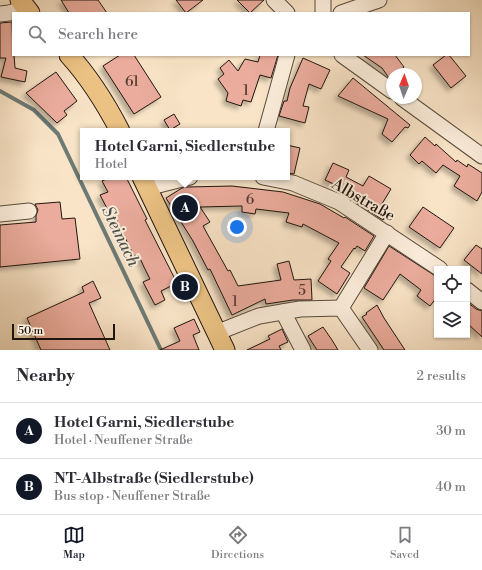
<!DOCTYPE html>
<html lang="en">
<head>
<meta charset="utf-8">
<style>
  :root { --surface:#fff; --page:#f7f7f7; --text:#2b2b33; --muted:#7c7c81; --line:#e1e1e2; --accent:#111827 }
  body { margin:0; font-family:"Libre Bodoni",serif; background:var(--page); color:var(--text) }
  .controls { position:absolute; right:12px; bottom:12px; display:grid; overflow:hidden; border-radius:0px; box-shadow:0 1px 3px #0004 }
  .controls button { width:36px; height:36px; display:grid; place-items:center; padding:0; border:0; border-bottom:1px solid var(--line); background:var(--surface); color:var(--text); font:20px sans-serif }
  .compass { position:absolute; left:386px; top:68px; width:36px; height:36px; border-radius:50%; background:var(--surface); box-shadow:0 1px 3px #0004; rotate:2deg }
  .scale { position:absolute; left:12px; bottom:10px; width:103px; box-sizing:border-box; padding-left:4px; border:2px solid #21160e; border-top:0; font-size:11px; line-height:14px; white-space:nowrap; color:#21160e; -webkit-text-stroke:3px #fbeddb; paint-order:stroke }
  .you { position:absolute; left:237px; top:227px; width:14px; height:14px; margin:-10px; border:3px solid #fff; border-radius:50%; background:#1a73e8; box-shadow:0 0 0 6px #1a73e833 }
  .badge { display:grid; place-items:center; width:26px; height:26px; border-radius:50%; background:var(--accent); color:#fff; font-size:13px; font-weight:700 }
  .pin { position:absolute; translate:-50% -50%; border:2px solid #fff; box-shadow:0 1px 4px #0006 }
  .popup { position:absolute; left:80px; top:128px; width:210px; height:52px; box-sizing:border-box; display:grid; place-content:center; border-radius:0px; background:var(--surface); filter:drop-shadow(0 1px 3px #0005); font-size:13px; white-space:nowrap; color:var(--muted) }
  .popup b { font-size:15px; color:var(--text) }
  .popup::after { content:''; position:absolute; left:50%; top:100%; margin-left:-8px; border:8px solid transparent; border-top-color:var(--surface) }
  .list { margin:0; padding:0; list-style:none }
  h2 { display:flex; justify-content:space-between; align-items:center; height:52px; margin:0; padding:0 16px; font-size:17px }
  h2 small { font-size:13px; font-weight:400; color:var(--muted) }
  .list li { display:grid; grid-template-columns:26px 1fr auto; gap:12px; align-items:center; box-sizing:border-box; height:56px; padding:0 16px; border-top:1px solid var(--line) }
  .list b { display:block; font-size:15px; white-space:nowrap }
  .list p { margin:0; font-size:13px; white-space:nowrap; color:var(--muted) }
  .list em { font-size:13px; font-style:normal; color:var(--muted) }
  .icon { flex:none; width:22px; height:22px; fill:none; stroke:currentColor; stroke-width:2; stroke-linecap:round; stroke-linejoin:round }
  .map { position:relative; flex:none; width:482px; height:350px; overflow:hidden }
  .search { position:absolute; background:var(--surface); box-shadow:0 1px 3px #0004; left:12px; right:12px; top:12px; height:44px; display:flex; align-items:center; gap:10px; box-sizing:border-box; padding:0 14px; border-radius:0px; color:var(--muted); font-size:15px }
  .sheet { height:164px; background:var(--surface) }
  nav { display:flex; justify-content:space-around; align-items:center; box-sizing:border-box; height:56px; border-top:1px solid var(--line); background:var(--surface); font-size:11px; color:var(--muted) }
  nav a { display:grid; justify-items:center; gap:2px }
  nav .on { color:var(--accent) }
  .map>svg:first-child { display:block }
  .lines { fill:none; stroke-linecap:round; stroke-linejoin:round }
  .stream { stroke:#6d7a76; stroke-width:4 }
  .building { fill:#ebac9d; stroke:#21160e; filter:url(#shadow) }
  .minor-casing { stroke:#574a3c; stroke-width:17 }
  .major-casing { stroke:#21160e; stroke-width:21 }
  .minor { stroke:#fbeddb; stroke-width:15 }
  .major { stroke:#ecc284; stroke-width:19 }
  .labels { text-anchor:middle; stroke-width:4; stroke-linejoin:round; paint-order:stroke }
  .number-label { font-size:14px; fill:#543c32 }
  .street-label { font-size:16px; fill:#21160e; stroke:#fbeddb }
  .water-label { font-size:17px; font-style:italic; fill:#4d504b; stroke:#fbeddb }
</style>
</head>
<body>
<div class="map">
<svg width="482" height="350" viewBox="0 0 482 350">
  <defs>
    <filter id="shadow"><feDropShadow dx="-3.5" dy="3.5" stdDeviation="2" flood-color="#0004"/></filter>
  </defs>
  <rect width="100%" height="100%" fill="#f9e4c7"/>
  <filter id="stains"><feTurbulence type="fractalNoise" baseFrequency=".005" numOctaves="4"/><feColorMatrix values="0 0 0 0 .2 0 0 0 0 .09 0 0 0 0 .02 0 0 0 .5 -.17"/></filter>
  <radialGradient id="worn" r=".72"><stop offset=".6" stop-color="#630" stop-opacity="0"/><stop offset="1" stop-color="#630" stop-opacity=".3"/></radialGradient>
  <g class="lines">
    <!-- stream -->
    <path class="stream" d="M 0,91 L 34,110 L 58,134 L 161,350"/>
  </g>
  <!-- building -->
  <g class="building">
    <path d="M 61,0 L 98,0 L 107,13 L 69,13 Z"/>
    <path d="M 176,0 L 203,0 L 186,13 Z"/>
    <path d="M 237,0 L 264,0 L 250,13 Z"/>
    <path d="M 12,22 L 13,55 L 14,55 L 15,68 L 27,71 L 25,82 L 1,77 L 6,58 L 0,58 L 0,23 Z"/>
    <path d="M 120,55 L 134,55 L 161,97 L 134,114 L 103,66 Z"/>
    <path d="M 260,55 L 278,55 L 271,78 L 260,75 L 251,102 L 243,100 L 241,106 L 226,101 L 228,93 L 218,79 L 224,74 L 220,68 L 229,60 L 238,71 L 245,59 L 258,62 Z"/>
    <path d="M 363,55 L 395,55 L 404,67 L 395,74 L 392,74 L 392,76 L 389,78 L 382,68 Z"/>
    <path d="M 446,55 L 449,55 L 466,76 L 451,88 L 433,65 Z"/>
    <path d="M 303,58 L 330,70 L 321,89 L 309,84 L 303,106 L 309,107 L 305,123 L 279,116 L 284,101 L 287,101 L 290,88 Z"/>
    <path d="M 56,72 L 77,101 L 64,111 L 67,115 L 57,123 L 26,93 Z"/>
    <path d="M 353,78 L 410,125 L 408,128 L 405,127 L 392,142 L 382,134 L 388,119 L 338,96 Z"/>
    <path d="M 174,114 L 180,124 L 170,130 L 164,120 Z"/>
    <path d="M 425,137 L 435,146 L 436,144 L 456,162 L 457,160 L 467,167 L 468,164 L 482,173 L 482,192 L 477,201 L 454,186 L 460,176 L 443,165 L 436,173 L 422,161 L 419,164 L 410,155 Z"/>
    <path d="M 287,145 L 300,148 L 294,174 L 287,173 Z"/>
    <path d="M 333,163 L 349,170 L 346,177 L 363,186 L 369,176 L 391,189 L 380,207 L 388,212 L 383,220 L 354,201 L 358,195 L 325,180 Z"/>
    <path d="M 111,177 L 126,177 L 147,219 L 145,220 L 177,283 L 161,291 L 165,300 L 155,305 L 143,282 L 150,279 L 144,267 L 138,254 L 134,256 L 115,217 L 112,218 L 100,195 L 108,192 L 102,181 Z"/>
    <path d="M 232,186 L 283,192 L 320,204 L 344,218 L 345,217 L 374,236 L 365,251 L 357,246 L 355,249 L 354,248 L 341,267 L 350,273 L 337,294 L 318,281 L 331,261 L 328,259 L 339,243 L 303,224 L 302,227 L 286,222 L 289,213 L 256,209 L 255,214 L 242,212 L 242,206 L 200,207 L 210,222 L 203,226 L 228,271 L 230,270 L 238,286 L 281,280 L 277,264 L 289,261 L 294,280 L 311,279 L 312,300 L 293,300 L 266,304 L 265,299 L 232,315 L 210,269 L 208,270 L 193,241 L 166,198 L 182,188 L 187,187 Z"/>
    <path d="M 60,202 L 62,219 L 75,218 L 80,259 L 0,267 L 0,225 L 36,222 L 36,216 L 38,210 L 35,204 Z"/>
    <path d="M 423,207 L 454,228 L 440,248 L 409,227 Z"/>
    <path d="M 476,245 L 482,249 L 482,274 L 464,260 Z"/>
    <path d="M 389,246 L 437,277 L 437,297 L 430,306 L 417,296 L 421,290 L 400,274 L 383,300 L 364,288 Z"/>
    <path d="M 93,281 L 101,298 L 89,303 L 110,350 L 41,350 L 27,318 L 84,292 L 82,287 Z"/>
    <path d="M 467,302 L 476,309 L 482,311 L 482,337 L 467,323 Z"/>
    <path d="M 377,305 L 384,318 L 405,350 L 384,350 L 362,317 L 367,314 L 366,313 Z"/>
    <path d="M 194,319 L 200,332 L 193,335 L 199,350 L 160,350 L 180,341 L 174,328 Z"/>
    <path d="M 323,327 L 332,340 L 338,350 L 317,350 L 308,336 Z"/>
    <path d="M 282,329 L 288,342 L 279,346 L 281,350 L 247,350 L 270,339 L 268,336 Z"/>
  </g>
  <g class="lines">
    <!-- minor casing -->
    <g class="minor-casing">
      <g id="minor">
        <path d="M 274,0 L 287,13"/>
        <path d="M 323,13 L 323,0"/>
        <path d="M 341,13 L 379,0"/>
        <path d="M 0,14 L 9,13 L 25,8"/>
        <path d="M 342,55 L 392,91"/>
        <path d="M 402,98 L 482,156"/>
        <path d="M 266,131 L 287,55"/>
        <path d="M 263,177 L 293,183 L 339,202 L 440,269"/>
        <path d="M 147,188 L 190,177"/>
        <path d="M 0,214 L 29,211"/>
        <path d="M 467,290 L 482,302"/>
        <path d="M 341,308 L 387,233"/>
        <path d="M 283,312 L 303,350"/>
        <path d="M 216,333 L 259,316 L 300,309 L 341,308 L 370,350"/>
      </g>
    </g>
    <!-- major casing -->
    <g class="major-casing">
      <g id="major">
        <path d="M 20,0 L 30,13"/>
        <path d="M 69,55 C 89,77 106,104 120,131"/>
        <path d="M 142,177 L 225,350"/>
      </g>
    </g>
    <!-- minor -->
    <use href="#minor" class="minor"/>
    <!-- major -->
    <use href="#major" class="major"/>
  </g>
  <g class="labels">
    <!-- number labels -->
    <g class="number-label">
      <text x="132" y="86">61</text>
      <text x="246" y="95">1</text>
      <text x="250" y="204">6</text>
      <text x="302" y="295">5</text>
      <text x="235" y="306">1</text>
    </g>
    <!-- street labels -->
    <g class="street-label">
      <text transform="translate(364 199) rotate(30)" y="6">Albstraße</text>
    </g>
    <!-- water labels -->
    <g class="water-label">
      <text transform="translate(121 236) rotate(64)" y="6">Steinach</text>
    </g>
  </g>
  <rect width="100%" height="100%" filter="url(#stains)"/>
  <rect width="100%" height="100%" fill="url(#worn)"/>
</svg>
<div class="controls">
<button><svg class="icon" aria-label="locate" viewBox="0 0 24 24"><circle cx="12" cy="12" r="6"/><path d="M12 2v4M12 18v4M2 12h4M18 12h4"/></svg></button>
<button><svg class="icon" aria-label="layers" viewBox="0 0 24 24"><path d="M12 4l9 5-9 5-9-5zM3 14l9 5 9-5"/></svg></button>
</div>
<svg class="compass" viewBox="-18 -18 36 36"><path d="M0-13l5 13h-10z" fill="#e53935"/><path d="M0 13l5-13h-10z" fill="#7c7c81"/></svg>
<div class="scale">50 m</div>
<div class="you"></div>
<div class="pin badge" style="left:185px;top:208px">A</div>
<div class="popup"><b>Hotel Garni, Siedlerstube</b>Hotel</div>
<div class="pin badge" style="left:185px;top:287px">B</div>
<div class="search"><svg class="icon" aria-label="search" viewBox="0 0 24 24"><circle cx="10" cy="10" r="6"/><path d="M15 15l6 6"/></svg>Search here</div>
</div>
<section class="sheet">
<h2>Nearby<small>2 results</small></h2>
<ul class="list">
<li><span class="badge">A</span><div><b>Hotel Garni, Siedlerstube</b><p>Hotel · Neuffener Straße</p></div><em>30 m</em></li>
<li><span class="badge">B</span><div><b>NT-Albstraße (Siedlerstube)</b><p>Bus stop · Neuffener Straße</p></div><em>40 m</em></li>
</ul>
</section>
<nav>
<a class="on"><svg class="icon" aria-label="map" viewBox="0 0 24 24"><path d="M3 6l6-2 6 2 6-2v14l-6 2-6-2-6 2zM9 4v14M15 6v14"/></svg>Map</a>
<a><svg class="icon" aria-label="directions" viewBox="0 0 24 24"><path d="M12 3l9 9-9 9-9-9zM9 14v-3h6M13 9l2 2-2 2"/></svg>Directions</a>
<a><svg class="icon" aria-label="saved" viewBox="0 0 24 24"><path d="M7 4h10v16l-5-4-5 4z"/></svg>Saved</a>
</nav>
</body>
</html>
